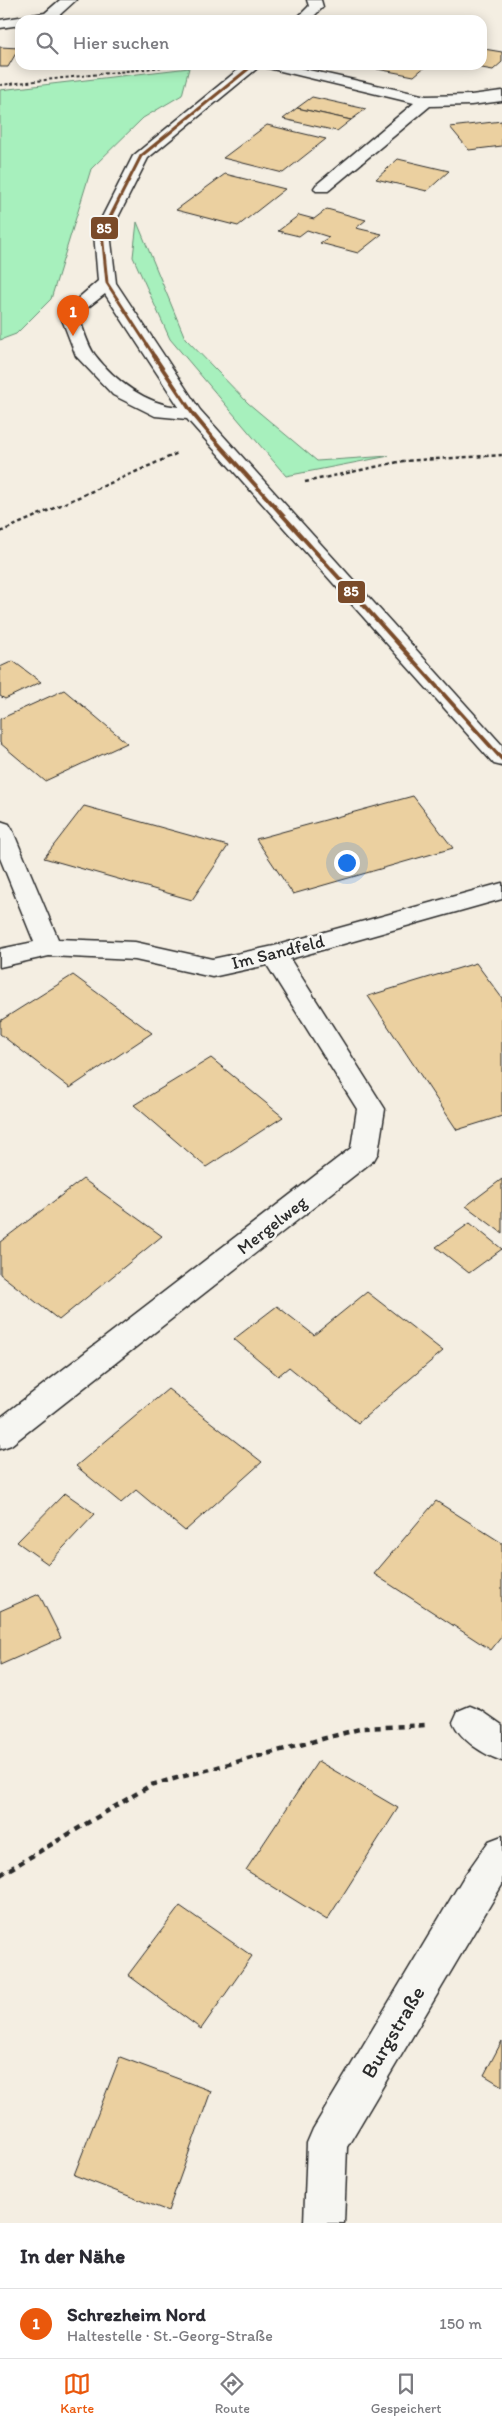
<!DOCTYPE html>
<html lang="de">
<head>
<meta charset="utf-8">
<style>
  :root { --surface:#fff; --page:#f2f2f3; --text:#2b2b33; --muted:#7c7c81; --line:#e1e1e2; --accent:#ea580c }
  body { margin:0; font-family:Itim,sans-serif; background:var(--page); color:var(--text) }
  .you { position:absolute; left:346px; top:862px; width:18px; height:18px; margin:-12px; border:4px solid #fff; border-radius:50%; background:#1a73e8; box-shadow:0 0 0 8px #1a73e833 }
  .badge { display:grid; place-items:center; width:32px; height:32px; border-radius:50%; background:var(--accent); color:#fff; font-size:16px; font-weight:700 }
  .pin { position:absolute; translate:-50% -41px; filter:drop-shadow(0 1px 2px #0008) }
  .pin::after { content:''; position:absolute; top:26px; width:18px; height:15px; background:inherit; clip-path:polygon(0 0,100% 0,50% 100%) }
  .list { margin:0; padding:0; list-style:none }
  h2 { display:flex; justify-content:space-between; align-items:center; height:65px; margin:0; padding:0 20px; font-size:21px }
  h2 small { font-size:16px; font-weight:400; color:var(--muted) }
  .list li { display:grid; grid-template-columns:32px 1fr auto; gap:15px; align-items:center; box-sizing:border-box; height:70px; padding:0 20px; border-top:1px solid var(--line) }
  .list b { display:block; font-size:19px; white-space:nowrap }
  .list p { margin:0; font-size:16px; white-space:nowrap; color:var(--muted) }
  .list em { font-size:16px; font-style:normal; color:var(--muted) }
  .icon { flex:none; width:28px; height:28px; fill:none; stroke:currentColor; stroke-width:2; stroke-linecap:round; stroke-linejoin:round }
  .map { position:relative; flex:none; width:502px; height:2223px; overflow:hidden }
  .search { position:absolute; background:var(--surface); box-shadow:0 2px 12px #0003; left:15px; right:15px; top:15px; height:55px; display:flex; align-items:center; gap:12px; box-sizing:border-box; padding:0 18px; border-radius:15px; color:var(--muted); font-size:19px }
  .sheet { height:135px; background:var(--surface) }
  nav { display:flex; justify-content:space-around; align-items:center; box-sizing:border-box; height:70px; border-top:1px solid var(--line); background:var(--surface); font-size:14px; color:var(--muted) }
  nav a { display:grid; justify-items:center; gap:2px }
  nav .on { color:var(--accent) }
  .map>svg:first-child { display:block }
  .green { fill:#a7f0bd; stroke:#698e74 }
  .building { fill:#ebd0a0; stroke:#2b2b2b }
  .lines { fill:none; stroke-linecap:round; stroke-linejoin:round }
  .minor-casing { stroke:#2b2b2b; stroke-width:3 }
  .path-far2 { stroke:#2b2b2b; stroke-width:2; stroke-dasharray:3 2.5; stroke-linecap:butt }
  .path-far1 { stroke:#2b2b2b; stroke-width:2.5; stroke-dasharray:4 3; stroke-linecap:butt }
  .path { stroke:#2b2b2b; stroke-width:4.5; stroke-dasharray:6 5; stroke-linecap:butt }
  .minor { fill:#f6f6f2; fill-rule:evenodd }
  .bus-1-far1-casing { stroke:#f6f6f2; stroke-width:5.5 }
  .bus-1-casing { stroke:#f6f6f2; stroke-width:7 }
  .bus-1-far1 { stroke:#7a4b2a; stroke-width:3 }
  .bus-1 { stroke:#7a4b2a; stroke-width:4 }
  .labels { text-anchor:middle; stroke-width:5; stroke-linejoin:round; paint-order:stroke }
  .street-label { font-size:18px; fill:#2b2b2b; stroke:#f6f6f2 }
  .near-street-label { font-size:21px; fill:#2b2b2b; stroke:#f6f6f2 }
  .line-badge { stroke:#f6f6f2; stroke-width:2 }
  .badge-label { font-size:14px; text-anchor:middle; font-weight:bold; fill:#fff }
</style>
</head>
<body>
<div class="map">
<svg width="502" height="2223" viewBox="0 0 502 2223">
  <rect width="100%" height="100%" fill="#f4eee2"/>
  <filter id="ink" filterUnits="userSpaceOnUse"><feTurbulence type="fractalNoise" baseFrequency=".02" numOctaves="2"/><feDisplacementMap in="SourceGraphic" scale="10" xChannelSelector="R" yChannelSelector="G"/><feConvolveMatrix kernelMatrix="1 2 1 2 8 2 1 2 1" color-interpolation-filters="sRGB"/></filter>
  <g filter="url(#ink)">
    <!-- green -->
    <g class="green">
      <path d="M 189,68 L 182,95 L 143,118 L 91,169 L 51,299 L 16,334 L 0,340 L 0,90 Z"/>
      <path d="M 137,222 L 185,338 L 248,403 L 317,461 L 389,456 L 286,476 L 170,339 L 133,257 Z"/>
    </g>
    <!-- building -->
    <g class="building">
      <path d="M 0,47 L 19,48 L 8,67 L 0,67 Z"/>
      <path d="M 484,49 L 502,52 L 502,62 L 493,70 L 465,65 L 482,65 Z"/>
      <path d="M 382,65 L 427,65 L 414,76 L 377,69 Z"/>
      <path d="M 312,97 L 366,109 L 351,120 L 297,108 Z"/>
      <path d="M 297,108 L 351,120 L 337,131 L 283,119 Z"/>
      <path d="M 502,121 L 502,146 L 469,150 L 450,127 Z"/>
      <path d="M 267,125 L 326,139 L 283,173 L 223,158 Z"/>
      <path d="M 398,159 L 449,171 L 427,191 L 376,179 Z"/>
      <path d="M 225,174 L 285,189 L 238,226 L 176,210 Z"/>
      <path d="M 327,209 L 366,220 L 356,228 L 382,234 L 358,253 L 320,243 L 329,237 L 307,230 L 299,236 L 278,231 L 299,215 L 314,219 Z"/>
      <path d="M 13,661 L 41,682 L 5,699 L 0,696 L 0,667 Z"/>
      <path d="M 64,690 L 127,743 L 45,781 L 0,743 L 0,719 Z"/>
      <path d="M 413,796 L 453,848 L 293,894 L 256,839 Z"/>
      <path d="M 84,806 L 228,846 L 192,900 L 44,858 Z"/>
      <path d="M 476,963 L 502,998 L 502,1116 L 457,1130 L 368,996 Z"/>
      <path d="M 73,975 L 152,1033 L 70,1088 L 0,1034 L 0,1021 Z"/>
      <path d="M 211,1058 L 283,1117 L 206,1167 L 134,1105 Z"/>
      <path d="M 83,1179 L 162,1236 L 59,1320 L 0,1274 L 0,1242 Z"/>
      <path d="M 502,1179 L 502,1233 L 466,1206 Z"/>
      <path d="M 470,1223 L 502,1249 L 469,1273 L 436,1247 Z"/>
      <path d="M 367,1292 L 443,1351 L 358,1423 L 289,1367 L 278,1376 L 234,1339 L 277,1306 L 314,1335 Z"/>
      <path d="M 168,1389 L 262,1462 L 185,1531 L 136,1490 L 121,1503 L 76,1466 Z"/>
      <path d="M 65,1493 L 95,1514 L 48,1564 L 17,1542 Z"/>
      <path d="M 436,1501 L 502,1543 L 502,1636 L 491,1650 L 374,1574 Z"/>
      <path d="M 39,1594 L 61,1638 L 0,1665 L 0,1611 Z"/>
      <path d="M 318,1761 L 398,1808 L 327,1920 L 246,1870 Z"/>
      <path d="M 180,1906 L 252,1956 L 201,2029 L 128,1975 Z"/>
      <path d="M 502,2041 L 502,2086 L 484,2075 Z"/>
      <path d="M 120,2057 L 211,2091 L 168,2211 L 74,2175 Z"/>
    </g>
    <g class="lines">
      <!-- minor casing -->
      <g class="minor-casing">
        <g id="minor">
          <path d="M 60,0 L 76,0 L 54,20 L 20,20 L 20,25 L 0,28 L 0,20 L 45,13 Z"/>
          <path d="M 307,0 L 321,0 L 323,7 L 310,20 L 295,20 L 309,6 Z"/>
          <path d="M 244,65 L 286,65 L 426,96 L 471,95 L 502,91 L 502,101 L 471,105 L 430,106 L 328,191 L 316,191 L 314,188 L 316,185 L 414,103 L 260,66 L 148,158 L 110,233 L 116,283 L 200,410 L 502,745 L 502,766 L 494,764 L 187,419 L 155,416 L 113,395 L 76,356 L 60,314 L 98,281 L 94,233 L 133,156 ZM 105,294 L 179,407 C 147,405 114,380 95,355 C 87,345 83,327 78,315 Z"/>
          <path d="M 0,821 L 9,824 L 12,829 L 58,939 L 135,942 L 212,959 L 274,946 L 502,883 L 502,899 L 290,959 L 385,1109 L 378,1153 L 374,1160 L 11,1445 L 0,1449 L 0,1418 L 351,1148 L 357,1109 L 267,965 L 212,977 L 135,960 L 49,956 L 0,967 L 0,949 L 34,942 L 0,858 Z"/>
          <path d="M 470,1706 L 482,1711 L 502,1725 L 502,1761 C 483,1754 461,1741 453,1722 L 458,1711 Z"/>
          <path d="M 502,1836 L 502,1885 L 347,2147 L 344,2223 L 304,2223 L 307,2143 L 313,2129 L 465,1875 L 489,1841 Z"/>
        </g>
      </g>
      <!-- path-far2 -->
      <path class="path-far2" d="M 0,85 L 181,65"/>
      <!-- path-far1 -->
      <g class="path-far1">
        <path d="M 305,482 L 403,461 L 502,455"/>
        <path d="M 0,532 L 178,453"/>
      </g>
      <!-- path -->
      <path class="path" d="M 0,1875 L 151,1785 L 363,1728 L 427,1725"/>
      <!-- minor -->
      <use href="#minor" class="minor"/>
      <!-- bus-1-far1 casing -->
      <g class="bus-1-far1-casing">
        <path id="bus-1-far1" d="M 155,357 L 107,283 L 102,233 L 141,156 L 253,65"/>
      </g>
      <!-- bus-1 casing -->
      <g class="bus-1-casing">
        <path id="bus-1" d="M 154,356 L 193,414 L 213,438 L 502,759"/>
      </g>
      <!-- bus-1-far1 -->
      <use href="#bus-1-far1" class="bus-1-far1"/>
      <!-- bus-1 -->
      <use href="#bus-1" class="bus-1"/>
    </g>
  </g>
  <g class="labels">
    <!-- street labels -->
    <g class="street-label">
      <text transform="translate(278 952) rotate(-14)" y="6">Im Sandfeld</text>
      <text transform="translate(272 1225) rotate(-38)" y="6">Mergelweg</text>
    </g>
    <!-- near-street labels -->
    <g class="near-street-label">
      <text transform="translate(393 2032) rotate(-59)" y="7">Burgstraße</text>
    </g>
  </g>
  <g class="line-badge">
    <rect x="90" y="216" width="29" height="24" rx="5" fill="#7a4b2a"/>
    <rect x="337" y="580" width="29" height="24" rx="5" fill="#7a4b2a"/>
  </g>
  <g class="badge-label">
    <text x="104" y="233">85</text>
    <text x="351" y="596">85</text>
  </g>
</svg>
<div class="you"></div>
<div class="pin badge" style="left:73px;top:336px">1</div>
<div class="search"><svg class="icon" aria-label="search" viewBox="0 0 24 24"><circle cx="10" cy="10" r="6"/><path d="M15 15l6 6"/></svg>Hier suchen</div>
</div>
<section class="sheet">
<h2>In der Nähe<small></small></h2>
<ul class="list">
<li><span class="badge">1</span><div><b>Schrezheim Nord</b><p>Haltestelle · St.-Georg-Straße</p></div><em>150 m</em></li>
</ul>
</section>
<nav>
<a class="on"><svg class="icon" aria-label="map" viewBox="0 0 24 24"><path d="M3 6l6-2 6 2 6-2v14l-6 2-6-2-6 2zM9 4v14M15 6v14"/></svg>Karte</a>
<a><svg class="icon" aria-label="directions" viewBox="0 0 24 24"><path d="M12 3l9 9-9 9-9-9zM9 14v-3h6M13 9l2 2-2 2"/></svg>Route</a>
<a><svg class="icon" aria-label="saved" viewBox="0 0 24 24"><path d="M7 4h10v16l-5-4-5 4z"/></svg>Gespeichert</a>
</nav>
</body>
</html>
